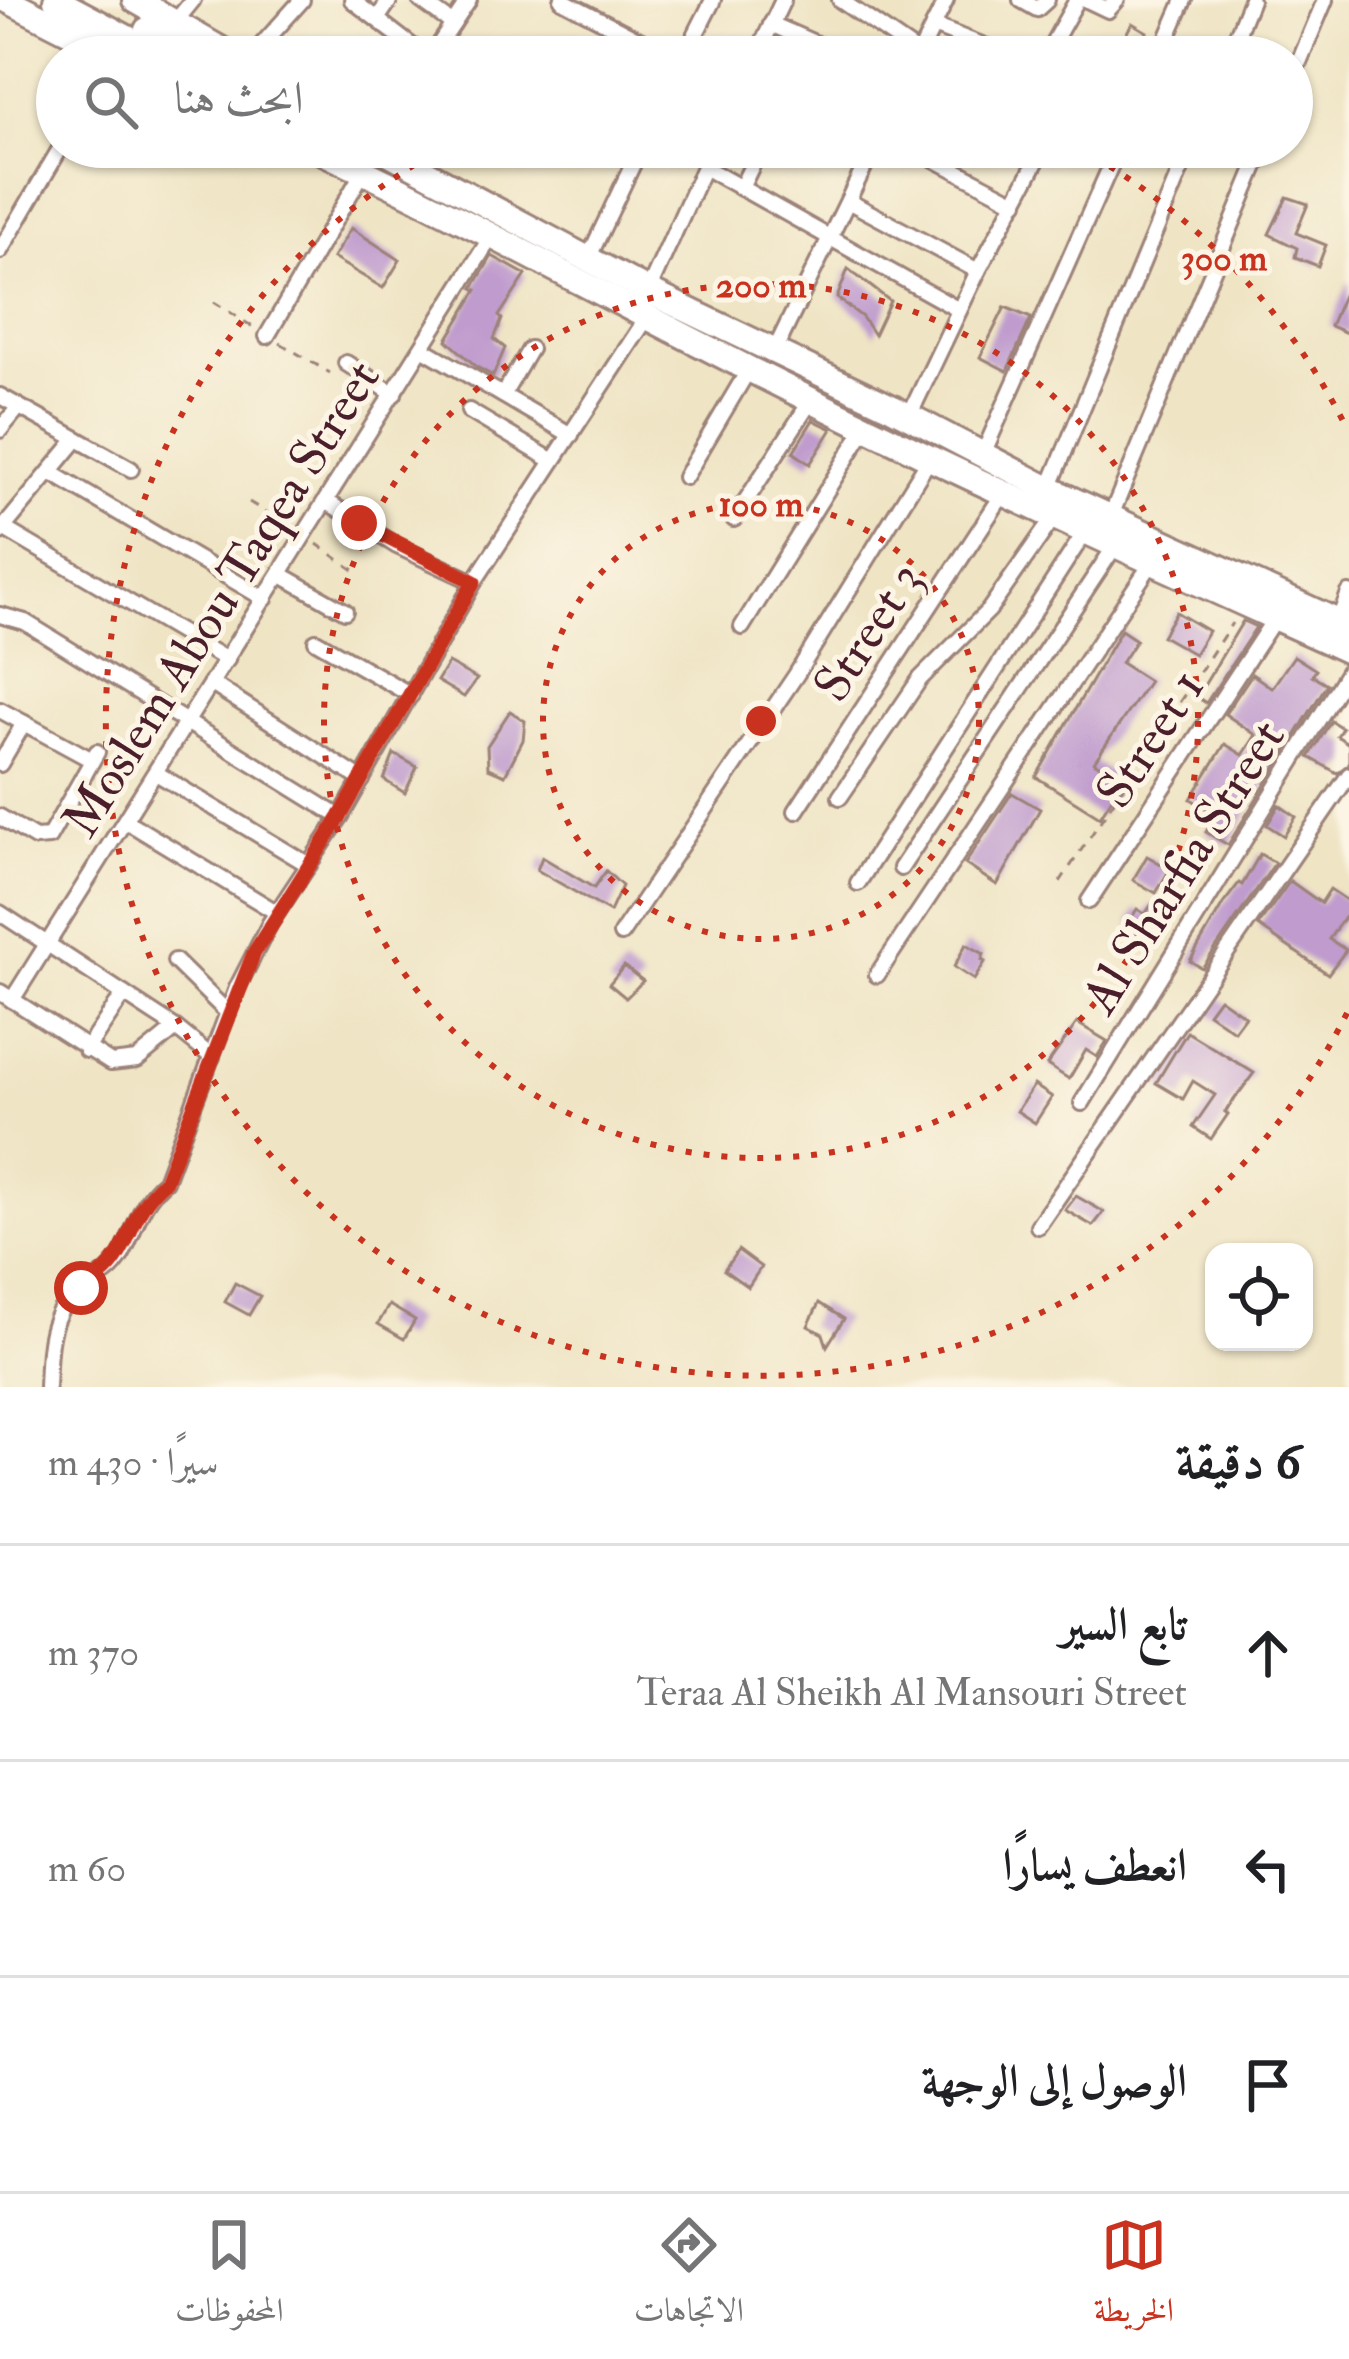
<!DOCTYPE html>
<html lang="ar">
<head>
<meta charset="utf-8">
<style>
  :root { --surface:#fff; --page:#f6f6f6; --text:#202124; --muted:#757577; --line:#e0e0e0; --accent:#c8321e }
  body { margin:0; font-family:"IM FELL Double Pica",Amiri,serif; background:var(--page); color:var(--text); direction:rtl }
  .controls { position:absolute; right:36px; bottom:36px; display:grid; overflow:hidden; border-radius:24px; box-shadow:0 3px 9px #0004 }
  .controls button { width:108px; height:108px; display:grid; place-items:center; padding:0; border:0; border-bottom:3px solid var(--line); background:var(--surface); color:var(--text); font:60px sans-serif }
  .stop { position:absolute; width:36px; height:36px; margin:-27px; border:9px solid #c8321e; border-radius:50%; background:#fff }
  .stop.end { background:#c8321e; border-color:#fff; box-shadow:0 3px 12px #0008 }
  .list { margin:0; padding:0; list-style:none }
  h2 { display:flex; justify-content:space-between; align-items:center; height:156px; margin:0; padding:0 48px; font-size:51px }
  h2 small { font-size:39px; font-weight:400; color:var(--muted) }
  .list li { display:grid; grid-template-columns:78px 1fr auto; gap:36px; align-items:center; box-sizing:border-box; height:216px; padding:0 48px; border-top:3px solid var(--line) }
  .list b { display:block; font-size:45px; white-space:nowrap }
  .list p { margin:0; font-size:39px; white-space:nowrap; color:var(--muted) }
  .list em { font-size:39px; font-style:normal; color:var(--muted) }
  .icon { flex:none; width:66px; height:66px; fill:none; stroke:currentColor; stroke-width:2; stroke-linecap:round; stroke-linejoin:round }
  .map { position:relative; flex:none; width:1349px; height:1387px; overflow:hidden; direction:ltr }
  .search { position:absolute; background:var(--surface); box-shadow:0 3px 9px #0004; left:36px; right:36px; top:36px; height:132px; display:flex; align-items:center; gap:30px; box-sizing:border-box; padding:0 42px; border-radius:66px; color:var(--muted); font-size:45px }
  .sheet { height:804px; background:var(--surface) }
  nav { display:flex; justify-content:space-around; align-items:center; box-sizing:border-box; height:168px; border-top:3px solid var(--line); background:var(--surface); font-size:33px; color:var(--muted) }
  nav a { display:grid; justify-items:center; gap:6px }
  nav .on { color:var(--accent) }
  .map>svg:first-child { display:block }
  .building { fill:#bf9bce }
  .lines { fill:none; stroke-linecap:round; stroke-linejoin:round }
  .minor-casing { stroke:#9c8278; stroke-width:20 }
  .trunk-casing { stroke:#9c8278; stroke-width:30 }
  .path { stroke:#9c8278; stroke-width:3; stroke-dasharray:9 9; stroke-linecap:butt }
  .minor { stroke:#fff; stroke-width:14 }
  .trunk { stroke:#fff; stroke-width:24 }
  .route { stroke:#c8321e; stroke-width:15 }
  .ring { fill:none; stroke:#c8321e; stroke-width:6; stroke-dasharray:6 12 }
  .labels { text-anchor:middle; stroke-width:10; stroke-linejoin:round; paint-order:stroke }
  .street-label { font-size:51px; fill:#4a1f2b; stroke:#fcf5e5 }
  .centre { fill:#c8321e; stroke:#fcf5e5; stroke-width:6 }
  .ring-label { font-size:36px; text-anchor:middle; font-weight:bold; fill:#c8321e; stroke:#fcf5e5; stroke-width:10; stroke-linejoin:round; paint-order:stroke }
</style>
</head>
<body>
<div class="map">
<svg width="1349" height="1387" viewBox="0 0 1349 1387">
  <rect width="100%" height="100%" fill="#fcf5e5"/>
  <filter id="ink" filterUnits="userSpaceOnUse"><feTurbulence type="fractalNoise" baseFrequency=".00833" numOctaves="2"/><feDisplacementMap in="SourceGraphic" scale="24" xChannelSelector="R" yChannelSelector="G"/><feConvolveMatrix kernelMatrix="1 2 1 2 8 2 1 2 1" color-interpolation-filters="sRGB"/></filter>
  <filter id="wash" filterUnits="userSpaceOnUse"><feTurbulence type="fractalNoise" baseFrequency=".004" numOctaves="4" result="noise"/><feDisplacementMap in="SourceGraphic" scale="48" xChannelSelector="R" yChannelSelector="G"/><feGaussianBlur stdDeviation="2.7" result="paint"/><feColorMatrix in="noise" values="0 0 0 0 0 0 0 0 0 0 0 0 0 0 0 0 0 1.4 0 .05"/><feComposite in="paint" operator="in"/></filter>
  <g filter="url(#wash)">
    <rect width="100%" height="100%" fill="#efe4c4"/>
    <g id="blocks">
      <!-- building -->
      <g class="building">
        <path d="M 1132,23 L 1147,32 L 1138,57 L 1114,57 Z"/>
        <path d="M 1287,197 L 1308,204 L 1296,233 L 1326,245 L 1318,266 L 1295,257 L 1297,248 L 1269,234 Z"/>
        <path d="M 351,228 L 400,260 L 383,288 L 333,258 Z"/>
        <path d="M 492,256 L 526,275 L 499,316 L 502,319 L 494,339 L 505,348 L 493,376 L 477,367 L 447,340 L 477,290 L 473,288 Z"/>
        <path d="M 848,269 L 890,301 L 874,335 L 862,317 L 837,298 Z"/>
        <path d="M 1349,281 L 1349,334 L 1330,326 Z"/>
        <path d="M 1005,307 L 1031,318 L 1007,371 L 980,357 Z"/>
        <path d="M 813,420 L 832,429 L 810,464 L 793,452 Z"/>
        <path d="M 1176,612 L 1208,631 L 1194,654 L 1162,636 Z"/>
        <path d="M 1243,621 L 1256,627 L 1206,703 L 1197,697 Z"/>
        <path d="M 1121,630 L 1136,640 L 1121,663 L 1149,681 L 1094,762 L 1123,780 L 1100,817 L 1036,777 Z"/>
        <path d="M 1294,656 L 1316,670 L 1312,675 L 1327,684 L 1228,845 L 1206,832 L 1217,815 L 1191,799 L 1225,744 L 1243,755 L 1256,735 L 1225,714 L 1252,674 L 1272,688 Z"/>
        <path d="M 448,663 L 477,679 L 464,697 L 437,681 Z"/>
        <path d="M 510,711 L 525,721 L 523,740 L 505,775 L 488,768 L 487,746 Z"/>
        <path d="M 1331,721 L 1342,728 L 1337,736 L 1349,744 L 1349,764 L 1337,773 L 1309,757 Z"/>
        <path d="M 394,754 L 417,767 L 405,793 L 384,780 Z"/>
        <path d="M 1012,793 L 1040,809 L 997,885 L 965,864 Z"/>
        <path d="M 1279,805 L 1296,817 L 1284,836 L 1267,825 Z"/>
        <path d="M 1260,854 L 1275,863 L 1202,968 L 1190,961 L 1223,904 L 1239,883 L 1242,885 Z"/>
        <path d="M 1147,856 L 1170,869 L 1156,893 L 1133,880 Z"/>
        <path d="M 542,857 L 594,888 L 606,871 L 622,886 L 610,912 L 537,870 Z"/>
        <path d="M 1290,881 L 1321,903 L 1330,889 L 1349,902 L 1349,910 L 1329,939 L 1346,950 L 1328,974 L 1258,926 Z"/>
        <path d="M 1152,904 L 1172,917 L 1154,944 L 1130,928 L 1133,924 L 1129,922 L 1137,909 L 1145,914 Z"/>
        <path d="M 966,944 L 984,954 L 982,960 L 985,962 L 974,980 L 954,967 Z"/>
        <path d="M 624,966 L 643,981 L 626,998 L 609,984 Z"/>
        <path d="M 1219,998 L 1245,1016 L 1234,1031 L 1208,1013 Z"/>
        <path d="M 1077,1023 L 1107,1041 L 1097,1057 L 1086,1050 L 1069,1079 L 1047,1065 Z"/>
        <path d="M 1187,1032 L 1254,1073 L 1225,1112 L 1228,1114 L 1211,1139 L 1193,1127 L 1215,1095 L 1193,1081 L 1183,1099 L 1156,1083 Z"/>
        <path d="M 1034,1085 L 1052,1097 L 1035,1123 L 1017,1111 Z"/>
        <path d="M 1076,1196 L 1104,1212 L 1093,1226 L 1065,1210 Z"/>
        <path d="M 738,1250 L 761,1267 L 748,1287 L 724,1270 Z"/>
        <path d="M 235,1283 L 260,1296 L 249,1315 L 225,1302 Z"/>
        <path d="M 819,1303 L 844,1319 L 827,1346 L 823,1334 L 808,1326 Z"/>
        <path d="M 389,1305 L 415,1320 L 404,1339 L 378,1324 Z"/>
      </g>
    </g>
  </g>
  <g filter="url(#ink)">
    <use href="#blocks" fill-opacity="0" stroke="#9c8278" stroke-width="3"/>
    <g class="lines">
      <!-- minor casing -->
      <g class="minor-casing">
        <g id="minor">
          <path d="M 352,0 L 426,57"/>
          <path d="M 420,0 L 453,24"/>
          <path d="M 562,0 L 672,57"/>
          <path d="M 840,0 L 919,54"/>
          <path d="M 1021,0 L 1037,9 L 1047,0"/>
          <path d="M 1087,0 L 1108,10 L 1117,0"/>
          <path d="M 377,19 L 390,0"/>
          <path d="M 175,22 L 193,0"/>
          <path d="M 771,24 L 846,57"/>
          <path d="M 933,26 L 1013,57"/>
          <path d="M 251,57 L 302,0"/>
          <path d="M 431,57 L 469,0"/>
          <path d="M 684,57 L 713,0"/>
          <path d="M 756,57 L 783,0"/>
          <path d="M 918,57 L 946,0"/>
          <path d="M 1045,57 L 1077,0"/>
          <path d="M 1159,57 L 1184,0"/>
          <path d="M 1228,57 L 1251,0"/>
          <path d="M 1292,79 L 1325,0"/>
          <path d="M 911,147 L 1016,202"/>
          <path d="M 704,167 L 959,310"/>
          <path d="M 741,188 L 761,147"/>
          <path d="M 848,201 L 978,271"/>
          <path d="M 0,251 L 61,147"/>
          <path d="M 587,261 L 641,147"/>
          <path d="M 648,291 L 713,147"/>
          <path d="M 267,336 L 363,172"/>
          <path d="M 422,348 L 571,435"/>
          <path d="M 775,350 L 874,147"/>
          <path d="M 346,363 L 394,394"/>
          <path d="M 503,395 L 530,349"/>
          <path d="M 0,396 L 131,469"/>
          <path d="M 469,411 L 553,461"/>
          <path d="M 909,416 L 978,271 L 1044,147"/>
          <path d="M 0,430 L 19,407"/>
          <path d="M 983,454 L 1119,147"/>
          <path d="M 50,472 L 265,599"/>
          <path d="M 685,477 L 749,369"/>
          <path d="M 1049,489 L 1190,147"/>
          <path d="M 326,501 L 397,546 L 474,582"/>
          <path d="M 1110,518 L 1264,147"/>
          <path d="M 734,519 L 812,399"/>
          <path d="M 3,528 L 227,660"/>
          <path d="M 0,532 L 77,439"/>
          <path d="M 280,574 L 345,611"/>
          <path d="M 0,615 L 25,622 L 340,817"/>
          <path d="M 1338,622 L 1349,593"/>
          <path d="M 742,627 L 866,427"/>
          <path d="M 316,641 L 411,695"/>
          <path d="M 212,684 L 362,780"/>
          <path d="M 0,710 L 92,760"/>
          <path d="M 0,764 L 24,723"/>
          <path d="M 156,773 L 309,865"/>
          <path d="M 840,797 L 920,679 L 989,610 L 1054,517"/>
          <path d="M 796,811 L 1003,494"/>
          <path d="M 0,817 L 35,838 L 49,837 L 97,752"/>
          <path d="M 126,821 L 276,912"/>
          <path d="M 901,868 L 1115,546"/>
          <path d="M 858,883 L 1085,532"/>
          <path d="M 1089,901 L 1275,618"/>
          <path d="M 0,913 L 176,1028 L 212,1057"/>
          <path d="M 621,934 L 796,675 L 930,458"/>
          <path d="M 175,961 L 228,1013"/>
          <path d="M 877,975 L 1151,564"/>
          <path d="M 0,992 L 111,1063 L 137,1060 L 176,1028"/>
          <path d="M 12,1000 L 491,237"/>
          <path d="M 86,1050 L 124,994"/>
          <path d="M 1082,1103 L 1349,670"/>
          <path d="M 1038,1226 L 1349,775"/>
          <path d="M 47,1387 C 49,1347 47,1308 86,1285 C 101,1277 113,1270 122,1254 C 137,1226 139,1203 165,1181 L 237,988 L 270,923 L 341,816 L 474,582 L 648,316"/>
        </g>
      </g>
      <!-- trunk casing -->
      <g class="trunk-casing">
        <g id="trunk">
          <path d="M 7,0 L 119,57"/>
          <path d="M 56,0 L 163,57"/>
          <path d="M 135,0 L 234,57"/>
          <path d="M 147,30 L 198,57"/>
          <path d="M 312,147 C 458,215 598,293 741,365 C 941,467 1145,559 1349,651"/>
          <path d="M 378,147 L 648,291 L 893,408 L 1049,489 L 1349,627"/>
        </g>
      </g>
      <!-- path -->
      <g class="path">
        <path d="M 214,302 L 256,329"/>
        <path d="M 280,343 L 330,373"/>
        <path d="M 249,502 L 294,529"/>
        <path d="M 317,544 L 361,575"/>
        <path d="M 1060,882 L 1232,623"/>
      </g>
      <!-- minor -->
      <use href="#minor" class="minor"/>
      <!-- trunk -->
      <use href="#trunk" class="trunk"/>
    </g>
  </g>
  <g class="lines" filter="url(#ink)">
    <!-- route -->
    <path class="route" d="M 81,1288 C 137,1259 121,1218 165,1181 L 254,953 L 340,817 L 474,582 L 359,523"/>
  </g>
  <!-- distance rings -->
  <g class="ring">
    <circle cx="761" cy="721" r="218"/>
    <circle cx="761" cy="721" r="437"/>
    <path d="M1347 1013A655 655 0 1 1 443 148M1079 148A655 655 0 0 1 1347 429"/>
  </g>
  <g class="labels">
    <!-- street labels -->
    <g class="street-label">
      <text transform="translate(220 598) rotate(-58)" y="18">Moslem Abou Taqea Street</text>
      <text transform="translate(867 631) rotate(-57)" y="18">Street 3</text>
      <text transform="translate(1149 738) rotate(-57)" y="18">Street 1</text>
      <text transform="translate(1182 866) rotate(-58)" y="18">Al Sharfia Street</text>
    </g>
  </g>
  <circle cx="761" cy="721" r="18" class="centre"/>
  <g class="ring-label">
    <text x="1224" y="270">300 m</text>
    <text x="761" y="297">200 m</text>
    <text x="761" y="516">100 m</text>
  </g>
</svg>
<div class="controls">
<button><svg class="icon" aria-label="locate" viewBox="0 0 24 24"><circle cx="12" cy="12" r="6"/><path d="M12 2v4M12 18v4M2 12h4M18 12h4"/></svg></button>
</div>
<div class="stop" style="left:81px;top:1288px"></div>
<div class="stop end" style="left:359px;top:523px"></div>
<div class="search"><svg class="icon" aria-label="search" viewBox="0 0 24 24"><circle cx="10" cy="10" r="6"/><path d="M15 15l6 6"/></svg>ابحث هنا</div>
</div>
<section class="sheet">
<h2>6 دقيقة<small>سيرًا · 430 m</small></h2>
<ul class="list">
<li><svg class="icon" aria-label="ahead" viewBox="0 0 24 24"><path d="M12 20V5M6 11l6-6 6 6"/></svg><div><b>تابع السير</b><p>Teraa Al Sheikh Al Mansouri Street</p></div><em>370 m</em></li>
<li><svg class="icon" aria-label="left" viewBox="0 0 24 24"><path d="M17 20v-9H6M10 6l-5 5 5 5"/></svg><div><b>انعطف يسارًا</b></div><em>60 m</em></li>
<li><svg class="icon" aria-label="arrive" viewBox="0 0 24 24"><path d="M6 21V4h12l-3 4 3 4H6"/></svg><div><b>الوصول إلى الوجهة</b></div></li>
</ul>
</section>
<nav>
<a class="on"><svg class="icon" aria-label="map" viewBox="0 0 24 24"><path d="M3 6l6-2 6 2 6-2v14l-6 2-6-2-6 2zM9 4v14M15 6v14"/></svg>الخريطة</a>
<a><svg class="icon" aria-label="directions" viewBox="0 0 24 24"><path d="M12 3l9 9-9 9-9-9zM9 14v-3h6M13 9l2 2-2 2"/></svg>الاتجاهات</a>
<a><svg class="icon" aria-label="saved" viewBox="0 0 24 24"><path d="M7 4h10v16l-5-4-5 4z"/></svg>المحفوظات</a>
</nav>
</body>
</html>
